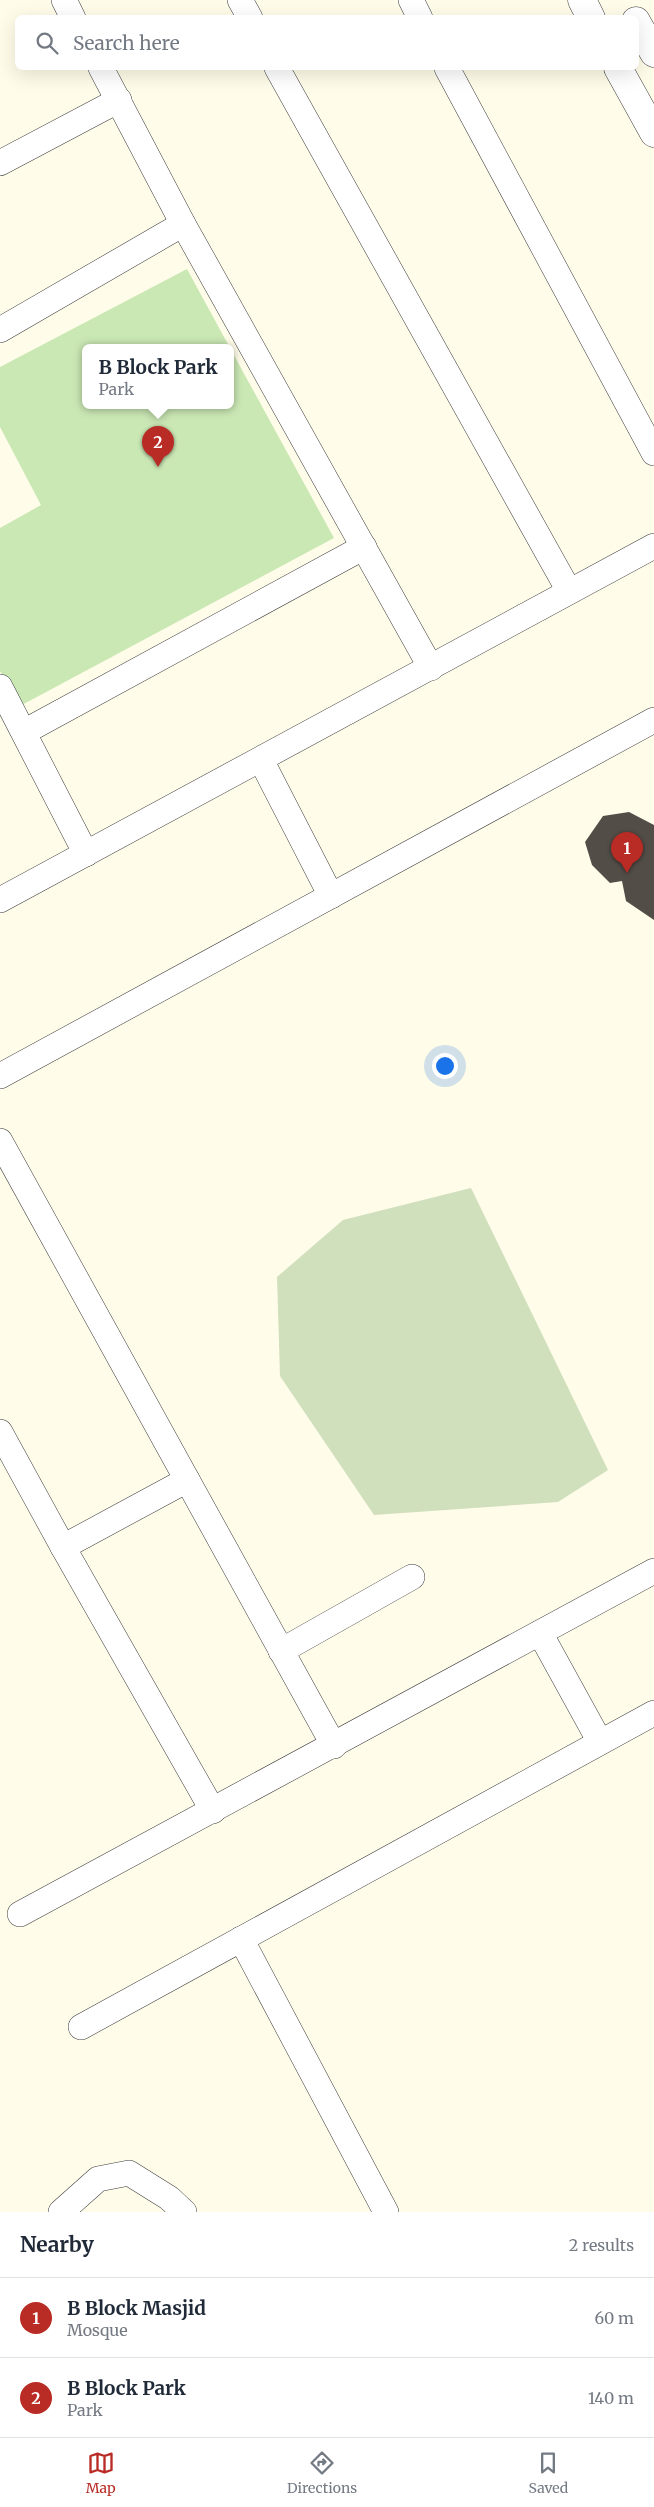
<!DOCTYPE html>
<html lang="en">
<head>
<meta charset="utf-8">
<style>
  :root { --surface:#fff; --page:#f2f2f3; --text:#1f2937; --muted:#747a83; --line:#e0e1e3; --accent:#b92b25 }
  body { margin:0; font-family:Merriweather,serif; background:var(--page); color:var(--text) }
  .you { position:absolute; left:444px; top:1065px; width:18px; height:18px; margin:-12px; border:4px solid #fff; border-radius:50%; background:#1a73e8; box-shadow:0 0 0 8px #1a73e833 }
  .badge { display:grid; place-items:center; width:32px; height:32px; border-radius:50%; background:var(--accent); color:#fff; font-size:16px; font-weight:700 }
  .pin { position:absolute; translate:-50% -41px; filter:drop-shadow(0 1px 2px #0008) }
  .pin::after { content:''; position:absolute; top:26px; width:18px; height:15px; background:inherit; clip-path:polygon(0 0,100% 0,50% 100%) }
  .popup { position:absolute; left:82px; top:344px; width:152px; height:65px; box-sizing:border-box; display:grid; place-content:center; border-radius:8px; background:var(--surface); filter:drop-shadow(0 1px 4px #0005); font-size:16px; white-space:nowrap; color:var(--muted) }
  .popup b { font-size:19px; color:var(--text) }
  .popup::after { content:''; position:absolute; left:50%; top:100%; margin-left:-10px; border:10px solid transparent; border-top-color:var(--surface) }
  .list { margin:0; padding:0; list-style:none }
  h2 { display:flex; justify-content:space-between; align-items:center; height:65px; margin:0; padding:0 20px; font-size:21px }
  h2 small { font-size:16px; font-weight:400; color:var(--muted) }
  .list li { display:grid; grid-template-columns:32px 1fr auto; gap:15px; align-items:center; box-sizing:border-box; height:80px; padding:0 20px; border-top:1px solid var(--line) }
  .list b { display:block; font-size:19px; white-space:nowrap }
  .list p { margin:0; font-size:16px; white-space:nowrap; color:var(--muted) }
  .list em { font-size:16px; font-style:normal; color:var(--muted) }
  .icon { flex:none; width:28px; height:28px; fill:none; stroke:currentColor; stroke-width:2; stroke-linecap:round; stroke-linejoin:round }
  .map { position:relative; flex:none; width:654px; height:2212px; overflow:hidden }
  .search { position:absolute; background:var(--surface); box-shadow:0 5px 20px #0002; left:15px; right:15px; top:15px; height:55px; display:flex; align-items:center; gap:12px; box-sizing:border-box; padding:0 18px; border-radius:8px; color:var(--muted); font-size:19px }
  .sheet { height:225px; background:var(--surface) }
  nav { display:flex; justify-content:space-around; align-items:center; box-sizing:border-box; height:70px; border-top:1px solid var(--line); background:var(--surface); font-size:14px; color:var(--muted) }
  nav a { display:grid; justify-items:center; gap:2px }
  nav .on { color:var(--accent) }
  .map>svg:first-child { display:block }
  .green { fill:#cae8b4 }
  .cemetery { fill:#d0dfbc }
  .building { fill:#534d47 }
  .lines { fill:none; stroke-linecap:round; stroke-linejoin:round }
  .minor-casing { stroke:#3e3e3e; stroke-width:26 }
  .tertiary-casing { stroke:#3e3e3e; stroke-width:29 }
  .minor { stroke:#fff; stroke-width:25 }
  .tertiary { stroke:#fff; stroke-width:28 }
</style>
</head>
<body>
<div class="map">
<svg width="654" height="2212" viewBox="0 0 654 2212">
  <rect width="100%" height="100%" fill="#fffce9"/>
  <!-- green -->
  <path class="green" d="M 187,269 L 230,348 L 86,348 L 86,406 L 230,406 L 230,348 L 334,538 L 20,706 L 0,671 L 0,528 L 41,505 L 0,427 L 0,367 Z"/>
  <!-- cemetery -->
  <path class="cemetery" d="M 471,1188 L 608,1470 L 558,1502 L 374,1515 L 280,1376 L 277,1277 L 343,1220 Z"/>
  <!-- building -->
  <path class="building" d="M 629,812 L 654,825 L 654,920 L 626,901 L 622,881 L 610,883 L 592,865 L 585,842 L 603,816 Z"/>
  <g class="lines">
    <!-- minor casing -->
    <g class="minor-casing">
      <g id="minor">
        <path d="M 64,0 L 73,18"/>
        <path d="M 240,0 L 250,18"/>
        <path d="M 411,0 L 420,18"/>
        <path d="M 101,68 L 183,224 L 431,668"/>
        <path d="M 277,68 L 569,591"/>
        <path d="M 447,68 L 654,453"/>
        <path d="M 0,163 L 119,100"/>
        <path d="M 0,330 L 183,224"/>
        <path d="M 0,687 L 86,854"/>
        <path d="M 24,732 L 364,547"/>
        <path d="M 261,760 L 331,896"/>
        <path d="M 0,900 L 654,546"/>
        <path d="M 0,1076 L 654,720"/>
        <path d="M 0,1141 L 334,1746"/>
        <path d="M 0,1432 L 63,1547 L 213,1811"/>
        <path d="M 63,1547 L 187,1480"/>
        <path d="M 540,1633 L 600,1742"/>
        <path d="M 281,1651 L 412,1577"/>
        <path d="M 20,1914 L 654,1571"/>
        <path d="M 241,1939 L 386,2212"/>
        <path d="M 81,2027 L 654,1713"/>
        <path d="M 61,2212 L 98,2179 L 129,2173 L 169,2198 L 184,2212"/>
      </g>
    </g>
    <!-- tertiary casing -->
    <g class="tertiary-casing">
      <g id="tertiary">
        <path d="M 582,0 L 591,18"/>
        <path d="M 636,21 L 654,53"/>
        <path d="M 618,68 L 654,133"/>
      </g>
    </g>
    <!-- minor -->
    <use href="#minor" class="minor"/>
    <!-- tertiary -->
    <use href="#tertiary" class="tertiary"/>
  </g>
</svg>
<div class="you"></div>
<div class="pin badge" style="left:627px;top:873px">1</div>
<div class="pin badge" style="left:158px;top:467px">2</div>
<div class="popup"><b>B Block Park</b>Park</div>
<div class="search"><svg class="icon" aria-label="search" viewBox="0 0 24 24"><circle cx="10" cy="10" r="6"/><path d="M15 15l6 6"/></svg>Search here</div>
</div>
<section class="sheet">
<h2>Nearby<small>2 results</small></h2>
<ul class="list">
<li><span class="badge">1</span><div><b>B Block Masjid</b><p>Mosque</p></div><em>60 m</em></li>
<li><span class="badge">2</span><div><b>B Block Park</b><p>Park</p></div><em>140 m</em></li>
</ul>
</section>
<nav>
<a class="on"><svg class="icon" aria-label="map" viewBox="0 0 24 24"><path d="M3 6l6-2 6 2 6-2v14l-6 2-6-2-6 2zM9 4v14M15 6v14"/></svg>Map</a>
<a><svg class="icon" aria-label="directions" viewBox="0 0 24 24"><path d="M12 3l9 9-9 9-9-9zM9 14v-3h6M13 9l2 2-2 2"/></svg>Directions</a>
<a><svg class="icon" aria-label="saved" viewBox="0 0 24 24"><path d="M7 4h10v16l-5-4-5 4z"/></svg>Saved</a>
</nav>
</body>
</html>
